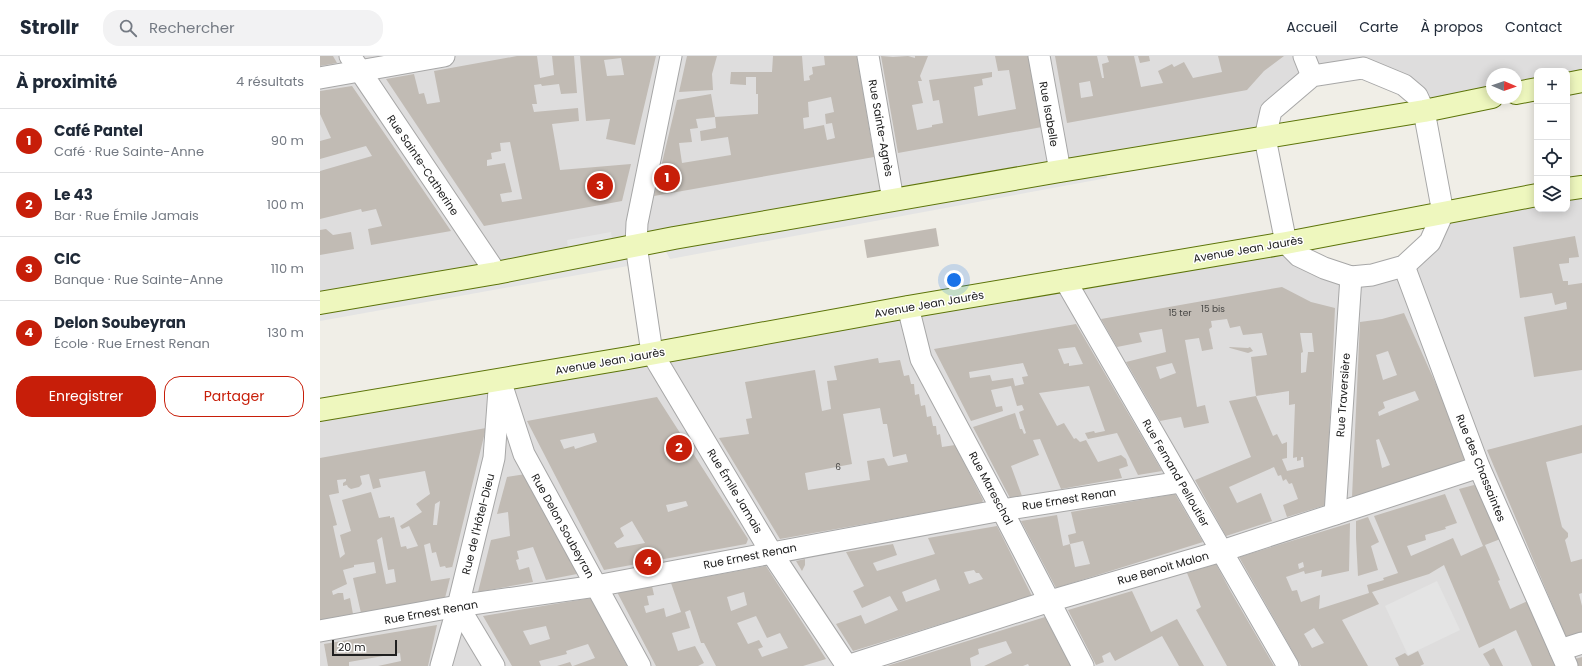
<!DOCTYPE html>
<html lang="fr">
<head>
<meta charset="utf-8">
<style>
  :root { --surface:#fff; --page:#f2f2f3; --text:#1f2937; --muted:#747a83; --line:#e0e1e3; --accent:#c71e09 }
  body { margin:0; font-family:Poppins,sans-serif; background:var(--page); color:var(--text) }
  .controls { position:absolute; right:12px; top:12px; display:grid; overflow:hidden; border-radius:8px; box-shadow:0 2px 10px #0003 }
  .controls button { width:36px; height:36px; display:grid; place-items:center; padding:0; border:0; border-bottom:1px solid var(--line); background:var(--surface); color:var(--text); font:20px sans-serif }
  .compass { position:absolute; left:1166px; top:12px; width:36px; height:36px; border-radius:50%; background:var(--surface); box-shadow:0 2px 10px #0003; rotate:92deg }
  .scale { position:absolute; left:12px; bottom:10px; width:65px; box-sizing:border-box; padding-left:4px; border:2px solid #202020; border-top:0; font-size:11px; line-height:14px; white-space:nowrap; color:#202020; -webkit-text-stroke:3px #fff; paint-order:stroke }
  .you { position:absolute; left:634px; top:224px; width:14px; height:14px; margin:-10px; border:3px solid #fff; border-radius:50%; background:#1a73e8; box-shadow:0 0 0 6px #1a73e833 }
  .badge { display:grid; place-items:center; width:26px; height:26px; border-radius:50%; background:var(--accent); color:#fff; font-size:13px; font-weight:700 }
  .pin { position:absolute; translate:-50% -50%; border:2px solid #fff; box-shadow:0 1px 4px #0006 }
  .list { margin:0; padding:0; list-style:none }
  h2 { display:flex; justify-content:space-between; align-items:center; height:52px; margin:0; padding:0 16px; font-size:17px }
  h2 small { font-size:13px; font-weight:400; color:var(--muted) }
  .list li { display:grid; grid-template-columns:26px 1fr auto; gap:12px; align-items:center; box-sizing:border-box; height:64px; padding:0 16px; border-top:1px solid var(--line) }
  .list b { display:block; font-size:15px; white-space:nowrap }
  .list p { margin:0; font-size:13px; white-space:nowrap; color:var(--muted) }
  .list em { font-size:13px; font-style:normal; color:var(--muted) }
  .actions { display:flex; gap:8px; padding:12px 16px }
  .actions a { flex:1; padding:9px 0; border:1px solid var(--accent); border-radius:16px; text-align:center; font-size:14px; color:var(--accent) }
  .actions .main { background:var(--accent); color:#fff }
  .icon { flex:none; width:22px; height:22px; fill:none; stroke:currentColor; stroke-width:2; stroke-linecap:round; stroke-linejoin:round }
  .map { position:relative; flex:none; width:1262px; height:610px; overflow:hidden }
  header { display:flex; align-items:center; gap:24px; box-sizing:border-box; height:56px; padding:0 20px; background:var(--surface); border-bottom:1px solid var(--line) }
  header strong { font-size:19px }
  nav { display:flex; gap:22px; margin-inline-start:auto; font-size:14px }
  .search { width:280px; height:36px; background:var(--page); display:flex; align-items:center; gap:10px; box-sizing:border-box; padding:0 14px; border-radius:16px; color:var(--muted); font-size:15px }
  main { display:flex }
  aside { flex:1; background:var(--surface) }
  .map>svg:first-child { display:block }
  .residential { fill:#dedddd }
  .parking { fill:#e4e4e4 }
  .building { fill:#c1bbb4; fill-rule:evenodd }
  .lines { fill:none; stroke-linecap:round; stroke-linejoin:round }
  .street-casing { stroke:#a7a7a7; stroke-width:23 }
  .secondary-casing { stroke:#5d740a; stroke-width:24 }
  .street { stroke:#fff; stroke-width:21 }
  .secondary { stroke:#eef7be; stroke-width:22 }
  .labels { text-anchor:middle; stroke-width:3; stroke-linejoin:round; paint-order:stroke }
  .number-label { font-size:9px; fill:#484745 }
  .street-label { font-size:11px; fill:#202020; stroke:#fff }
</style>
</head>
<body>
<header>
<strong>Strollr</strong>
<div class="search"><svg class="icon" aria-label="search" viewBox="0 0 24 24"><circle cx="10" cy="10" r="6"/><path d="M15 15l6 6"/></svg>Rechercher</div>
<nav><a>Accueil</a><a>Carte</a><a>À propos</a><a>Contact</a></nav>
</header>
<main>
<aside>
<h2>À proximité<small>4 résultats</small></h2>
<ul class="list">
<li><span class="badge">1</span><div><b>Café Pantel</b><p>Café · Rue Sainte-Anne</p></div><em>90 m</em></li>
<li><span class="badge">2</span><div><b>Le 43</b><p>Bar · Rue Émile Jamais</p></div><em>100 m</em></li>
<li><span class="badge">3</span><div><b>CIC</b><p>Banque · Rue Sainte-Anne</p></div><em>110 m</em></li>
<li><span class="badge">4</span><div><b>Delon Soubeyran</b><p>École · Rue Ernest Renan</p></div><em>130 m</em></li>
</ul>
<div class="actions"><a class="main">Enregistrer</a><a>Partager</a></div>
</aside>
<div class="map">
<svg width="1262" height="610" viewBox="0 0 1262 610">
  <rect width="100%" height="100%" fill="#f0eee7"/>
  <!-- residential -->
  <g class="residential">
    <path d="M 0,0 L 1262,0 L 1262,25 L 1247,28 L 1247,15 L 1217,15 L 1217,33 L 1196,37 L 1196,18 L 1172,18 L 1172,41 L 1104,55 L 1043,12 L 971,36 L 945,82 L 0,247 Z"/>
    <path d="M 1262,131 L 1262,610 L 0,610 L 0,354 L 966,187 L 1004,212 L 1084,210 L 1123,157 L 1217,139 L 1217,153 L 1247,153 L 1247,133 Z"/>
  </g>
  <!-- parking -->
  <g class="parking">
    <path d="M 786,116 L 787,122 L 350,203 L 344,192 Z"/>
    <path d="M 291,176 L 292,183 L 248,192 L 247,184 Z"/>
    <path d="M 306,201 L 308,210 L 0,265 L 0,255 Z"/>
    <path d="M 1117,525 L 1140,574 L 1088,599 L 1065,550 Z"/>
  </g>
  <!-- building -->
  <g class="building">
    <path d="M 0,0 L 13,0 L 17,7 L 0,10 Z"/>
    <path d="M 197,0 L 217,0 L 220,22 L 234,19 L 232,0 L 254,0 L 257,37 L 241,38 L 239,28 L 222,30 L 221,28 L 214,29 L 217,48 L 212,48 L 214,56 L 258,52 L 259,65 L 232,68 L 240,114 L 311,108 L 302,145 L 164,170 L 66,23 L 94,18 L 99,38 L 104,37 L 107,48 L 120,46 L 114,15 ZM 190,86 L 202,143 L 182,146 L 180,138 L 192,136 L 185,107 L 167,110 L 167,104 L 172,103 L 171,97 L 181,95 L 180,87 Z"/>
    <path d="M 260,0 L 336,0 L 315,89 L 286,83 L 290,63 L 266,65 ZM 301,2 L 304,19 L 287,20 L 284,4 Z"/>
    <path d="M 367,0 L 397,0 L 392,18 L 393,34 L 359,36 Z"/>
    <path d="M 453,0 L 482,0 L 484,25 L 490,24 L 489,20 L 493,18 L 492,11 L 505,9 L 504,0 L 537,0 L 554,101 L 334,140 L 357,44 L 391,38 L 395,61 L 376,63 L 378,72 L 370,73 L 372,86 L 359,87 L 362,107 L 411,99 L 408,81 L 381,85 L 380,75 L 396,72 L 395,61 L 438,58 L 438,38 L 436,38 L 436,21 L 426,21 L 426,29 L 410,28 L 411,16 L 452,16 ZM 511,41 L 514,56 L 505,58 L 506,68 L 512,67 L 515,82 L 507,84 L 504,69 L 484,73 L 483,62 L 489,61 L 488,46 Z"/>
    <path d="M 561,0 L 573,1 L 588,0 L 595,2 L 595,0 L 608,0 L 600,20 L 602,25 L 598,25 L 603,47 L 592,49 L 597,74 L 612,71 L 612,69 L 623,67 L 619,44 L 613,45 L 609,24 L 672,16 L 672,21 L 662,23 L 663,29 L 654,31 L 658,60 L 696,53 L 689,14 L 678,15 L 675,0 L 709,0 L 722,71 L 578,97 Z"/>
    <path d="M 735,0 L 777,0 L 782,22 L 784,22 L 782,8 L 789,6 L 787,0 L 814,0 L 821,31 L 843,27 L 838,15 L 852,8 L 854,11 L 864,6 L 873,22 L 902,16 L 898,0 L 964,0 L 944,15 L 927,34 L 747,67 ZM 770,25 L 773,40 L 761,42 L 759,27 Z"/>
    <path d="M 818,0 L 829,0 L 830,5 L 820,7 Z"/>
    <path d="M 32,30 L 82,103 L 131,175 L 51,189 L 48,173 L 62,170 L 56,153 L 42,156 L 41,153 L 0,163 L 0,115 L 52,100 L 46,90 L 0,103 L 0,85 L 11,82 L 0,58 L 0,35 Z"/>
    <path d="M 616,172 L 619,190 L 547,202 L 544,184 Z"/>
    <path d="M 6,173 L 13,179 L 31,176 L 34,193 L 0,199 L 0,174 Z"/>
    <path d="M 1255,180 L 1259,201 L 1249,202 L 1249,207 L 1239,208 L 1243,225 L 1248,225 L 1248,229 L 1262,227 L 1262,314 L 1214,321 L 1204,261 L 1247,253 L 1246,246 L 1235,249 L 1232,237 L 1200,242 L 1193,191 Z"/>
    <path d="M 962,231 L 991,246 L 1015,252 L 1006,449 L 967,461 L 963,449 L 978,443 L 972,427 L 969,428 L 966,423 L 963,425 L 961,419 L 958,420 L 954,411 L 909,431 L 917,447 L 941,437 L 952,465 L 906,480 L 875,424 L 931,401 L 909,345 L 936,340 L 953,380 L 957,378 L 962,388 L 967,386 L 967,402 L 962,403 L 967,415 L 984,411 L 983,401 L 981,401 L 981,404 L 977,405 L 977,401 L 973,402 L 975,348 L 969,349 L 969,335 L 936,340 L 931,301 L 947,299 L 942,277 L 923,279 L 920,270 L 910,272 L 907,263 L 891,265 L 892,271 L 889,273 L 893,293 L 882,295 L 879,282 L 865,284 L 877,351 L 885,349 L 889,367 L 864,372 L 861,361 L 840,365 L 806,306 L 846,296 L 842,273 L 819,277 L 822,286 L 797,291 L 781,263 ZM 980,277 L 992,277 L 994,296 L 988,296 L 986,316 L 981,317 L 981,297 L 983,296 ZM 852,307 L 856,317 L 840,323 L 836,311 Z"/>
    <path d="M 1084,257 L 1150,404 L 1032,441 L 1040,266 L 1062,263 ZM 1068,295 L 1077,319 L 1063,324 L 1056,299 ZM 1095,335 L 1099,344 L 1059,360 L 1058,356 L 1065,352 L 1063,346 ZM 1059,383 L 1070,409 L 1062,412 L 1056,384 Z"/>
    <path d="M 756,268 L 842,415 L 818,419 L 797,377 L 768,383 L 765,377 L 774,375 L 775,377 L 785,375 L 769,330 L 719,337 L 737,370 L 744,367 L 754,383 L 756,382 L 760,386 L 766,384 L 778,406 L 801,399 L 806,403 L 808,410 L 799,413 L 802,422 L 741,433 L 720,383 L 713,384 L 719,399 L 691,410 L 702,440 L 690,442 L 653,371 L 695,357 L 700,373 L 702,373 L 704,378 L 706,377 L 699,356 L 704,354 L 702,349 L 697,350 L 691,330 L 671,334 L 676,351 L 682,350 L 683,355 L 651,365 L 614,293 ZM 755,291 L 763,308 L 749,310 L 749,307 L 744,308 L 738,293 ZM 703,307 L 708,320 L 702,321 L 704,328 L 695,330 L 693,322 L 672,325 L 670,319 L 650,322 L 649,316 Z"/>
    <path d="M 909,291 L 928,292 L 930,291 L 933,295 L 928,297 L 910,292 Z"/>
    <path d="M 558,302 L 559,307 L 580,304 L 584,320 L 589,319 L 591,328 L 594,328 L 595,339 L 599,338 L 601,350 L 605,349 L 607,361 L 611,360 L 613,370 L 616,370 L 617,379 L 620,378 L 622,391 L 635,389 L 663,444 L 662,447 L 460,483 L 399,382 L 429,378 L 426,363 L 432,362 L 425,326 L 495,314 L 502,355 L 511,353 L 507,325 L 517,324 L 514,310 ZM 560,352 L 563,368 L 567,368 L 573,401 L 586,398 L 588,406 L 568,410 L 564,402 L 547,405 L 550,424 L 488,434 L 485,417 L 532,408 L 523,358 Z"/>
    <path d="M 337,341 L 428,483 L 427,486 L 426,488 L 284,514 L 207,365 ZM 274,377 L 277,386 L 255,393 L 254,390 L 244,393 L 240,384 ZM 366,445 L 368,450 L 348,456 L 346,449 ZM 312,465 L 325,487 L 297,492 L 294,487 L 304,480 L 300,472 Z"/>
    <path d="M 1262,369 L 1262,397 L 1226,406 L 1242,471 L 1248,477 L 1248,481 L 1245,484 L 1251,506 L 1262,503 L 1262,537 L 1259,538 L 1262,550 L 1262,576 L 1246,581 L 1167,394 Z"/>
    <path d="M 166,372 L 132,512 L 132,511 L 126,512 L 125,510 L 120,511 L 116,496 L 112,497 L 110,487 L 104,489 L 111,525 L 130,522 L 125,542 L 41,557 L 33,522 L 56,517 L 54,506 L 34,509 L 34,511 L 23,514 L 27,528 L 12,535 L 13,539 L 18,537 L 23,537 L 24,544 L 30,542 L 33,558 L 0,564 L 0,402 ZM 105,415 L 110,438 L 96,448 L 102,456 L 80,470 L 82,473 L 89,470 L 98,490 L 87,493 L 86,490 L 81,491 L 74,461 L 70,462 L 70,460 L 59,462 L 51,436 L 22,444 L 31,475 L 20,479 L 25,498 L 20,502 L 13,470 L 17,469 L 9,439 L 19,437 L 17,424 L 26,423 L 26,425 L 23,427 L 23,430 L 27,429 L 28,431 L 31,433 L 39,431 L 42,428 L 40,420 L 49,418 L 53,433 L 61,431 L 59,423 ZM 120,445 L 117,469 L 113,469 L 115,448 ZM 62,481 L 68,514 L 74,513 L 76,526 L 66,528 L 57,484 Z"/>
    <path d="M 206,418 L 257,518 L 226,524 L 213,491 L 197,495 L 199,503 L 196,504 L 199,514 L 209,511 L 213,526 L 158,536 L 171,484 L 190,480 L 188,456 L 177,458 L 187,421 Z"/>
    <path d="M 1154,429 L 1162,432 L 1183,482 L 1165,489 L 1180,524 L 1178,525 L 1190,553 L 1210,544 L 1240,610 L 1212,610 L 1196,574 L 1159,592 L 1124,509 L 1109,518 L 1052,536 L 1059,548 L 1022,564 L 1048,610 L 981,610 L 919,501 L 1030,467 L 1029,515 L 1001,521 L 1002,514 L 985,518 L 984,515 L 966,521 L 972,535 L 977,534 L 981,546 L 1000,539 L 999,553 L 1049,537 L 1047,529 L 1064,524 L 1063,522 L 1078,517 L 1054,460 L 1125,438 L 1137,467 L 1125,471 L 1126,473 L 1105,479 L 1106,484 L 1087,490 L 1091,500 L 1133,482 L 1141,500 L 1163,490 L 1139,433 ZM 983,506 L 984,511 L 979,513 L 978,508 ZM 994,572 L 1004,587 L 992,592 L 984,578 Z"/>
    <path d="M 855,438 L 883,486 L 736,532 L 701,465 L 737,459 L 743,490 L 750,488 L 755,511 L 770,508 L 763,485 L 750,488 L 748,479 L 756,477 L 751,456 Z"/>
    <path d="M 1048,461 L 1059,486 L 1051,490 L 1058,514 L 1038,520 L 1036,482 L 1036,465 Z"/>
    <path d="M 677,470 L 712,540 L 533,595 L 516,568 L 541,559 L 545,568 L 578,554 L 570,540 L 542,552 L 533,535 L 544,530 L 526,496 L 573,488 L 577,499 L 553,507 L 557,515 L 615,498 L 608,482 ZM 654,514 L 656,517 L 659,517 L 663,523 L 649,528 L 644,516 ZM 616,523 L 620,534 L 586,546 L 582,536 Z"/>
    <path d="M 485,503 L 485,509 L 482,515 L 476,505 Z"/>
    <path d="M 896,508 L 911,536 L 954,610 L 907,610 L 876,554 L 881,551 L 867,517 Z"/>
    <path d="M 446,510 L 506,603 L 483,610 L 396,610 L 384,587 L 381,587 L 370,554 L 365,556 L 370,572 L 352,577 L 358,595 L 375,590 L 384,607 L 378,610 L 336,610 L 297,536 L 332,530 L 334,539 L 327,540 L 329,549 L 324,550 L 326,557 L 344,552 L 346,561 L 361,556 L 351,527 ZM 424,536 L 427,549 L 411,555 L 407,541 ZM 436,560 L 447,582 L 460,577 L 468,592 L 442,601 L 438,593 L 443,591 L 439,584 L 428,588 L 417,567 Z"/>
    <path d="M 812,535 L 831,576 L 857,563 L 884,610 L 859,610 L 842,580 L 795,605 L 790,596 L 782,600 L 784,606 L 776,609 L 748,554 Z"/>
    <path d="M 271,542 L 307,610 L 253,610 L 275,602 L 268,588 L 246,595 L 247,598 L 219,605 L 221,610 L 192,610 L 163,560 ZM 226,570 L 230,583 L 210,589 L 203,575 Z"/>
    <path d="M 725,561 L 751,610 L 709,610 L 708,608 L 703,610 L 664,610 L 692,597 L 686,585 L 658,593 L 659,598 L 650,602 L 651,610 L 567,610 Z"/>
    <path d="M 117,569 L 108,610 L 58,610 L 81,605 L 80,597 L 29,606 L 29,610 L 8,610 L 4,588 Z"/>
    <path d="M 1174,592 L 1183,610 L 1170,610 L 1163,598 Z"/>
    <path d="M 1098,595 L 1104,608 L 1100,610 L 1079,610 L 1075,602 L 1085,597 L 1088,600 Z"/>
    <path d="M 1262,601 L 1262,610 L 1258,610 L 1255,603 Z"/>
    <path d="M 250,606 L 252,610 L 237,610 Z"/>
  </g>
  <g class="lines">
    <!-- street casing -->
    <g class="street-casing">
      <g id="street">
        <path d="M 30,0 L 176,217"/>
        <path d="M 351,0 L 317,167 L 316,189 L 332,297 L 451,496 L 527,610"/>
        <path d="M 548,0 L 573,144"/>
        <path d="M 719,0 L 740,115"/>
        <path d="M 984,0 L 992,20"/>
        <path d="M 1043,12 L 1084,29 L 1097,40 L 1104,55 L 1123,157 L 1110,186 L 1084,210 L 1052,219 L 1031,221 L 1004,212 L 979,200 L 966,187 L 945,82 L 951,55 L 992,20 Z"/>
        <path d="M 0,22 L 124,0"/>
        <path d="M 1084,210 L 1159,411 L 1247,610"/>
        <path d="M 745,224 L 968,610"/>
        <path d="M 588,251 L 601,303 L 682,454 L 763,610"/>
        <path d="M 180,324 L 204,398 L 320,610"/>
        <path d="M 1015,458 L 1031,221"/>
        <path d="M 138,550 L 174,610"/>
        <path d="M 0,575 L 138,550 L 276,530 L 682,454 L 861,426"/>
        <path d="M 1240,594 L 1262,587"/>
        <path d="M 121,610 L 138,550 L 174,402 L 179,334"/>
        <path d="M 527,610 L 730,545 L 902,495 L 1159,411"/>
      </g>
    </g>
    <!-- secondary casing -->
    <g class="secondary-casing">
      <g id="secondary">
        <path d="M 1247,28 L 1262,25"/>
        <path d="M 1196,37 L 1217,33"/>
        <path d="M 1247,133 L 1262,131"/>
        <path d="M 0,247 L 176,217 L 354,182 L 740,115 L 1104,55 L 1172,41"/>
        <path d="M 0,354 L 308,302 L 588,251 L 966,187 L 1217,139"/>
      </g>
    </g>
    <!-- street -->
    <use href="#street" class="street"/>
    <!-- secondary -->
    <use href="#secondary" class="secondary"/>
  </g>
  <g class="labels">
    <!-- number labels -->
    <g class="number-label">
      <text x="893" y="256">15 bis</text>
      <text x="860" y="260">15 ter</text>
      <text x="518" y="414">6</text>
    </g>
    <!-- street labels -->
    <g class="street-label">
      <text transform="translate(729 58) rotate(80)" y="4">Rue Isabelle</text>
      <text transform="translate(561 72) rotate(80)" y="4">Rue Sainte-Agnès</text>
      <text transform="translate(103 109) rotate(56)" y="4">Rue Sainte-Catherine</text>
      <text transform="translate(928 193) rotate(-10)" y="4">Avenue Jean Jaurès</text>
      <text transform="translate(609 248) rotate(-10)" y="4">Avenue Jean Jaurès</text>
      <text transform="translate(290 305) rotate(-10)" y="4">Avenue Jean Jaurès</text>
      <text transform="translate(1023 339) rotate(-86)" y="4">Rue Traversière</text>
      <text transform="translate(1161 412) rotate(68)" y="4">Rue des Chassaintes</text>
      <text transform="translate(856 417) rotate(60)" y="4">Rue Fernand Pelloutier</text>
      <text transform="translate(671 432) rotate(62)" y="4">Rue Mareschal</text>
      <text transform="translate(415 435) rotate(59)" y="4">Rue Émile Jamais</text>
      <text transform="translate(749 443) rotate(-9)" y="4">Rue Ernest Renan</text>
      <text transform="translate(158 468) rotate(-76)" y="4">Rue de l'Hôtel-Dieu</text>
      <text transform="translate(243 470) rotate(61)" y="4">Rue Delon Soubeyran</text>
      <text transform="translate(430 500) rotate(-11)" y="4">Rue Ernest Renan</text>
      <text transform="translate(843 512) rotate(-16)" y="4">Rue Benoit Malon</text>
      <text transform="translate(111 556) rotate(-10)" y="4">Rue Ernest Renan</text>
    </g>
  </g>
</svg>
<div class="controls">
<button>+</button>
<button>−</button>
<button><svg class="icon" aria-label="locate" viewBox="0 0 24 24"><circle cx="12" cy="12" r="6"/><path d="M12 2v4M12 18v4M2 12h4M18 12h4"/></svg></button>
<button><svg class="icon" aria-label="layers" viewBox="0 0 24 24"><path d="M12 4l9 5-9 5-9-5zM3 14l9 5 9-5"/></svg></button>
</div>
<svg class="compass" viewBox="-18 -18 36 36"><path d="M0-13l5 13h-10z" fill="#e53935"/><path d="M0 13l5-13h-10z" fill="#747a83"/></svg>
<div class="scale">20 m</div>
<div class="you"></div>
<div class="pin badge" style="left:347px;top:122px">1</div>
<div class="pin badge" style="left:359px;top:392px">2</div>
<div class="pin badge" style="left:280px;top:130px">3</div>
<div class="pin badge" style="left:328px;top:506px">4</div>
</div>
</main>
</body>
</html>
